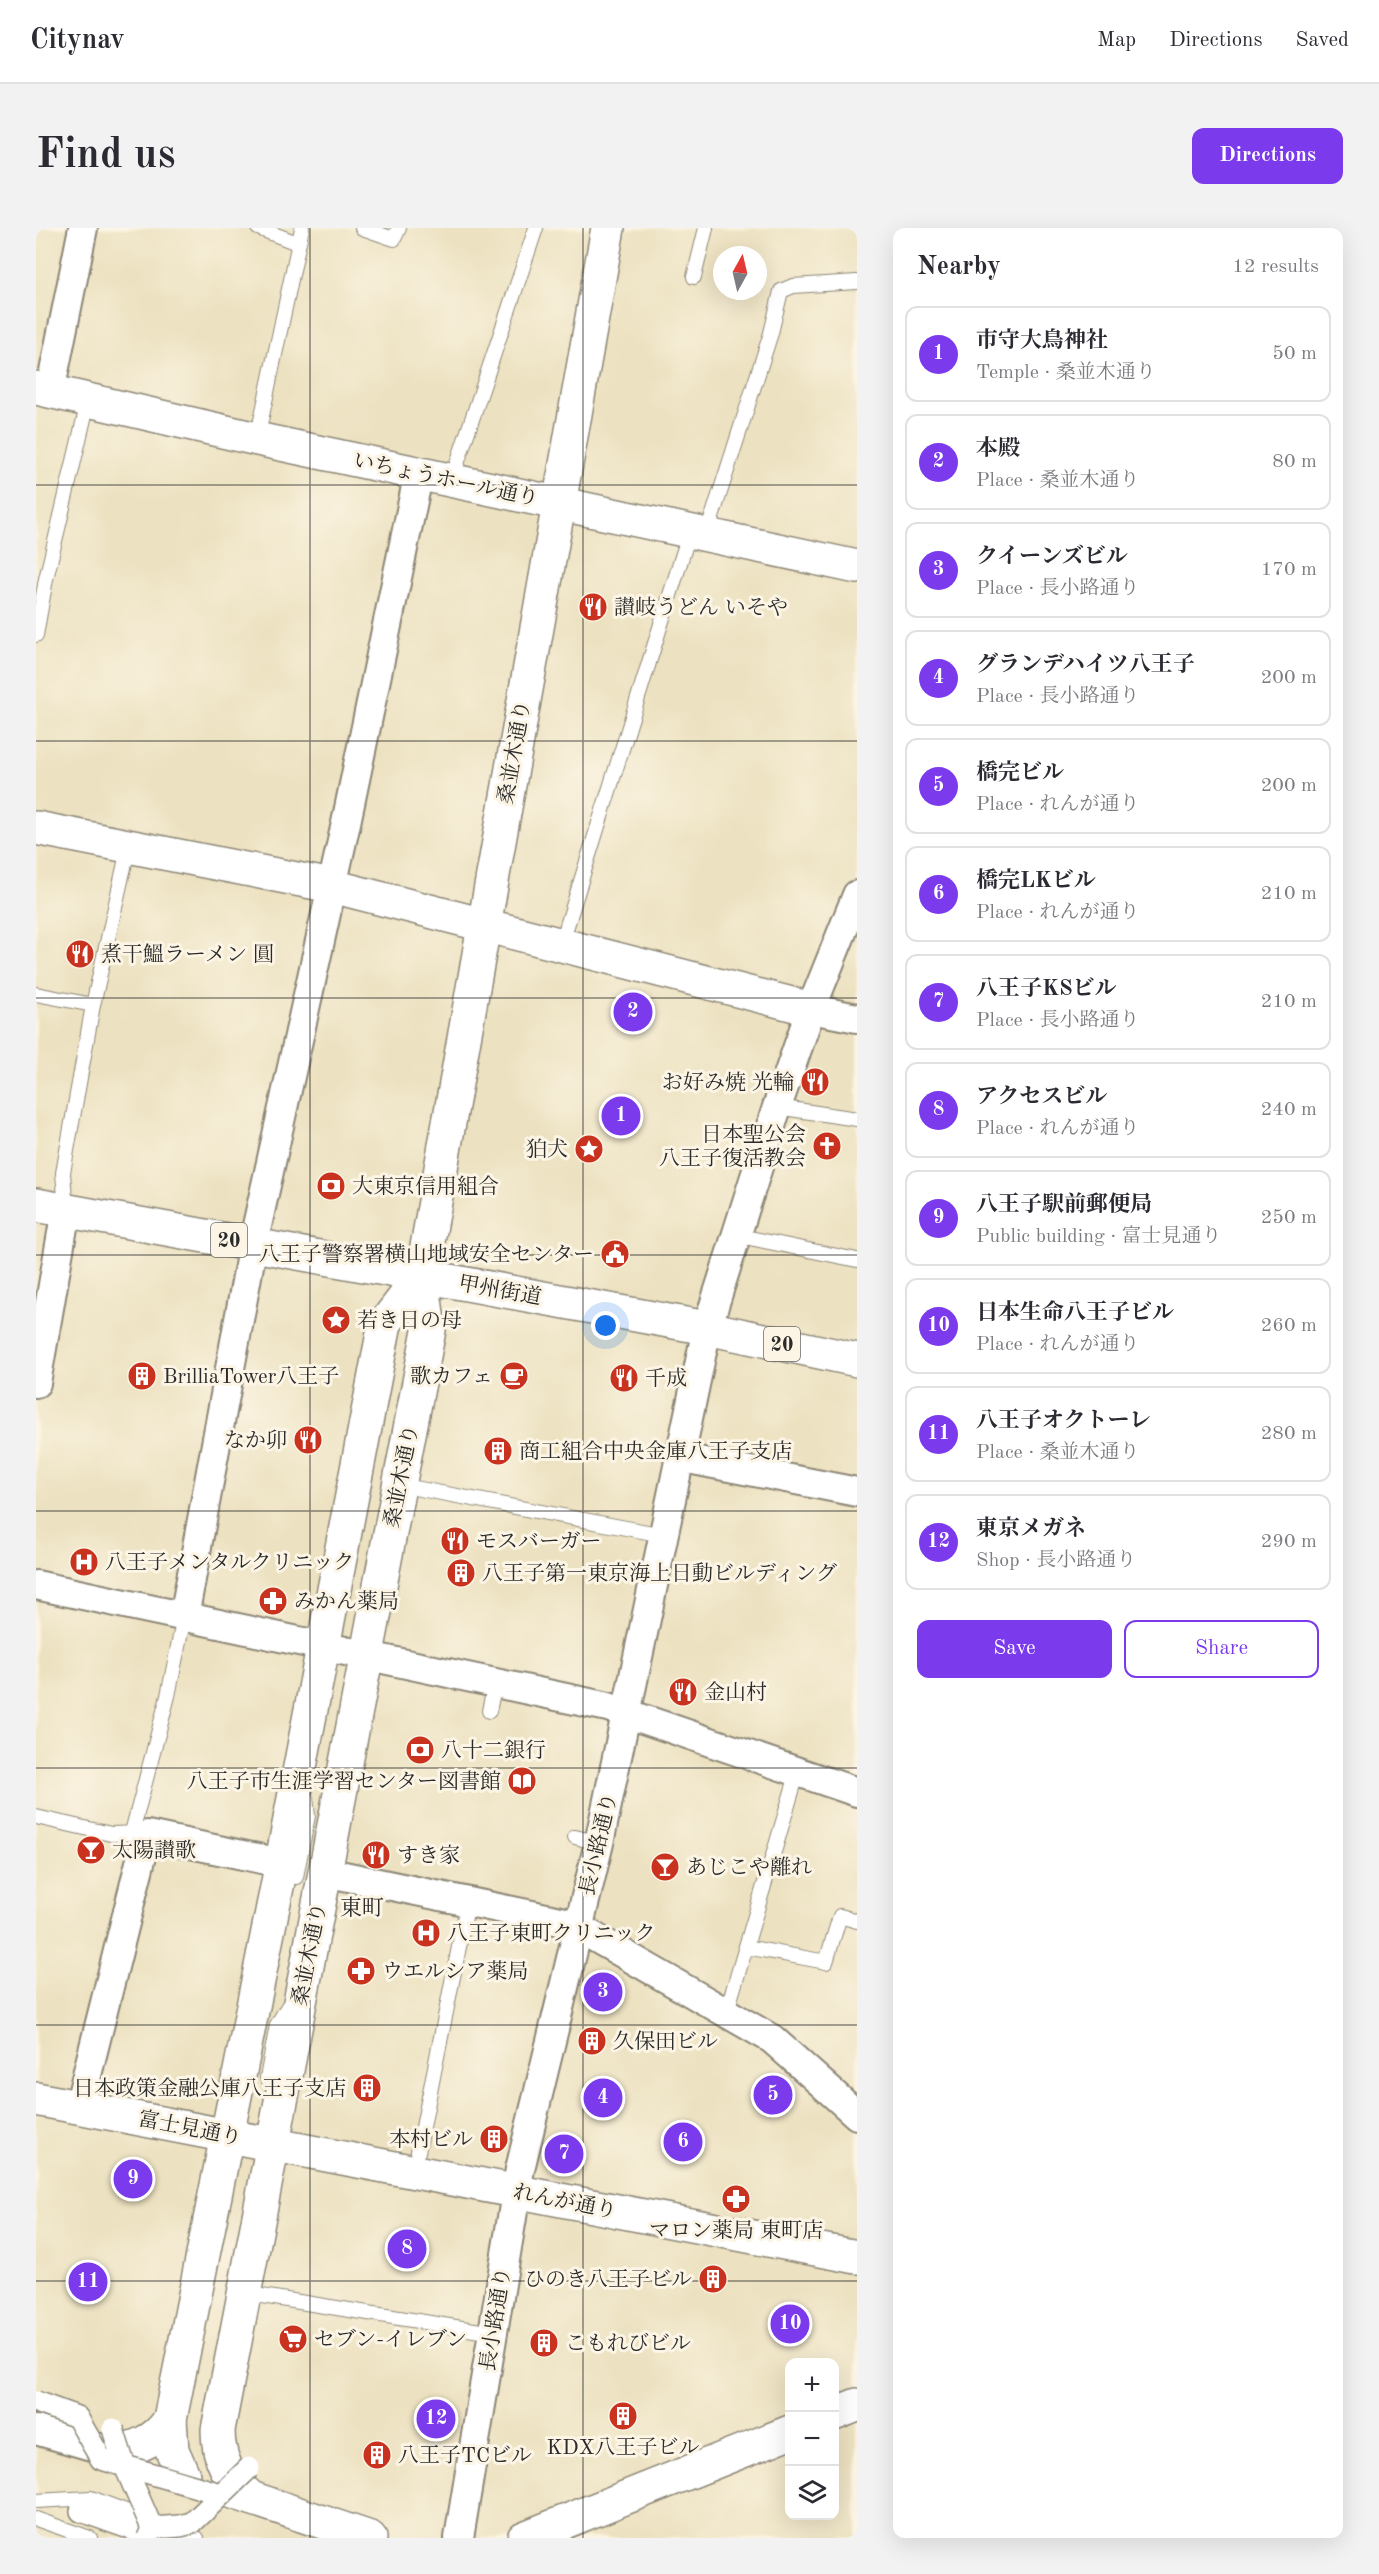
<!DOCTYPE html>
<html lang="en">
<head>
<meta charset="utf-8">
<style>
  :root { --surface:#fff; --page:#f2f2f3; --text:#2b2b33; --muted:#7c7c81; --line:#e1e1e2; --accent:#7c3aed }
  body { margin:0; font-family:"Old Standard TT","Noto Serif JP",serif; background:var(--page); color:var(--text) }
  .controls { position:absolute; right:18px; bottom:18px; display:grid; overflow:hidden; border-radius:12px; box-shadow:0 6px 24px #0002 }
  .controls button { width:54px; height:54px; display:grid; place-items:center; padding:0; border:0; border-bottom:2px solid var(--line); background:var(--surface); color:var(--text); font:30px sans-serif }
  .compass { position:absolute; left:677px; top:18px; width:54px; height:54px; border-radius:50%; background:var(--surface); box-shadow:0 6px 24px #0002; rotate:8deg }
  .you { position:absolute; left:570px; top:1098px; width:21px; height:21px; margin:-15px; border:4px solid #fff; border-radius:50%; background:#1a73e8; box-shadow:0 0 0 9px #1a73e833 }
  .badge { display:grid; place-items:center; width:39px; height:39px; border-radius:50%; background:var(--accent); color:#fff; font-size:20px; font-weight:700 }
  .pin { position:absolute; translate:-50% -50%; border:3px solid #fff; box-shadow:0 2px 6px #0006 }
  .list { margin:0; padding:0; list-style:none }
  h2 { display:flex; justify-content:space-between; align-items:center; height:78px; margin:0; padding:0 24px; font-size:26px }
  h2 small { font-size:20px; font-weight:400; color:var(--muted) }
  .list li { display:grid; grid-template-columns:39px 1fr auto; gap:18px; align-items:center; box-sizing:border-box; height:96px; margin:0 12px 12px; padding:0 12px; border:2px solid var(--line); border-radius:12px }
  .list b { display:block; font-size:22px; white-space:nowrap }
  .list p { margin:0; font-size:20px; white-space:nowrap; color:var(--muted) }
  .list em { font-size:20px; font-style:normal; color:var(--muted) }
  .actions { display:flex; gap:12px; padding:18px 24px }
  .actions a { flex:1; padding:14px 0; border:2px solid var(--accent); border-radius:12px; text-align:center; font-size:21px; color:var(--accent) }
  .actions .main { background:var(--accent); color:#fff }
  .icon { flex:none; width:33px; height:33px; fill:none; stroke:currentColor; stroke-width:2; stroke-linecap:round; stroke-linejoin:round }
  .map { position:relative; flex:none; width:821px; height:2310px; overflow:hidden; border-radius:12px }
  header { display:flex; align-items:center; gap:36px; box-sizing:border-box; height:84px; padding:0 30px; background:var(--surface); border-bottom:2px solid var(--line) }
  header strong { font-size:28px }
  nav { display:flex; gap:33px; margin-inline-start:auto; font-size:21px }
  .intro { display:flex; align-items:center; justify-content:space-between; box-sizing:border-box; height:144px; padding:0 36px }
  h1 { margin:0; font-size:42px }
  .button { padding:15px 27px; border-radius:12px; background:var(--accent); color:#fff; font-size:21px; font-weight:700 }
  main { display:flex; gap:36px; padding:0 36px }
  aside { flex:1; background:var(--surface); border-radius:12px; box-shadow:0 6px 24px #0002 }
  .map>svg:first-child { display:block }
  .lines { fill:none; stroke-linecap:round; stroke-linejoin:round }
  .service-casing { stroke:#8c8676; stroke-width:16 }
  .pedestrian-casing { stroke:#8c8676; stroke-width:24 }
  .minor-casing { stroke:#8c8676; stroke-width:32 }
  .tertiary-casing { stroke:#8c8676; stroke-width:36 }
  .trunk-casing { stroke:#8c8676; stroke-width:36 }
  .service { stroke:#fff; stroke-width:14 }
  .pedestrian { stroke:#fff; stroke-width:21 }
  .minor { stroke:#fff; stroke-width:28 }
  .tertiary { stroke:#fff; stroke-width:33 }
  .trunk { stroke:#fff; stroke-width:33 }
  .pedestrian-bridge-casing { stroke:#8c8676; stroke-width:24; stroke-linecap:butt }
  .pedestrian-bridge { stroke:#fff; stroke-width:21 }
  .grid { fill:none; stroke:#2b2b2b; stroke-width:1.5; stroke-opacity:0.55 }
  .labels { text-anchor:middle; stroke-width:6; stroke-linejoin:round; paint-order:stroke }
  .shield { fill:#fcf5e5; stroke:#6a6863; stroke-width:1.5 }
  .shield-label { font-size:20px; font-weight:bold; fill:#2b2b2b }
  .street-label { font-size:21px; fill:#2b2b2b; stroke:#fcf5e5 }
  .poi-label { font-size:21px; fill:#2b2b2b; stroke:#fcf5e5; text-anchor:start }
  .neighbourhood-label { font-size:22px; fill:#2b2b2b; stroke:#fcf5e5 }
</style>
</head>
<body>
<header>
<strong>Citynav</strong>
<nav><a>Map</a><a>Directions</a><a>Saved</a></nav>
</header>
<div class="intro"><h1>Find us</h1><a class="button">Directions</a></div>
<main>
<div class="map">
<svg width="821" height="2310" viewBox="0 0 821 2310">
  <rect width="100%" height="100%" fill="#fcf5e5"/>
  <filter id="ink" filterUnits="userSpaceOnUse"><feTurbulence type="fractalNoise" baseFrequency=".0167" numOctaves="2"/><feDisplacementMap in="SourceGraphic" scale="12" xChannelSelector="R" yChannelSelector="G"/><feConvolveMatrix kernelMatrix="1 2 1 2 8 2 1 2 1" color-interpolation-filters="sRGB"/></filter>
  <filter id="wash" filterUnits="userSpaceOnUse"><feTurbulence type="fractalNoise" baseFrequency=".008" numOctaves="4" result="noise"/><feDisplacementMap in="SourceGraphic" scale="24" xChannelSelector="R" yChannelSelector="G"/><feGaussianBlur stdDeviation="1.35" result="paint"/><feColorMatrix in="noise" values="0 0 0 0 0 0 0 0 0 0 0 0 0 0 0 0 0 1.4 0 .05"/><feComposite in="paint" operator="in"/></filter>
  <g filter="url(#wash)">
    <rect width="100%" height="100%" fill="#ece1c0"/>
  </g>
  <g filter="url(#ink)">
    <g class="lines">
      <!-- service casing -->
      <g class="service-casing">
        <g id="service">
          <path d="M 222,0 L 261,15"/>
          <path d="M 326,0 L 358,11 L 363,0"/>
          <path d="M 658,49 L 670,0"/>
          <path d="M 221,211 L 266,0"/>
          <path d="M 416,251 L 500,0"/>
          <path d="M 671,305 L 735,105 L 745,63 L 757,58 L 821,54"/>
          <path d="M 0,407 L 10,351 L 52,174"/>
          <path d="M 525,717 L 654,303"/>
          <path d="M 0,766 L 57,777"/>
          <path d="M 741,879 L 821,891"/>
          <path d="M 30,982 L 27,945 L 57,777 L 93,617"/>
          <path d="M 699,1007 L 821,1032"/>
          <path d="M 363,1257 L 627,1307"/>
          <path d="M 453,1483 L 459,1455"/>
          <path d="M 0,1589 L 75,1606 L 104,1605"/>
          <path d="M 96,1604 L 132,1468 L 148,1389"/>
          <path d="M 539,1609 L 563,1615"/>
          <path d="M 260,1649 L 272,1588 L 270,1570"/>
          <path d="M 710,1719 L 790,1734 L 804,1688 L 821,1693"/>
          <path d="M 690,1786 L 762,1543"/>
          <path d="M 231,1850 L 241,1797 L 252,1778"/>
          <path d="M 382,1924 L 432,1674"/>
          <path d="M 207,2065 L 457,2105"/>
          <path d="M 0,2273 L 55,2270 L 114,2292"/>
          <path d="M 0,2291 L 54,2310"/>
          <path d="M 135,2300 L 161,2310"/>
        </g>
      </g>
      <!-- pedestrian casing -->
      <g class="pedestrian-casing">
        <path id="pedestrian" d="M 45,2283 L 121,2310"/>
      </g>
      <!-- minor casing -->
      <g class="minor-casing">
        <g id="minor">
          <path d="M 14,164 L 47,0"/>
          <path d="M 775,781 L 821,790"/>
          <path d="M 0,1155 L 30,982"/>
          <path d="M 642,1229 L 821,1264"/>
          <path d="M 0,1357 L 572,1479 L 821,1564"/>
          <path d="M 148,1389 L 217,1016 L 310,595 L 383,244"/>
          <path d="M 289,1644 L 534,1695 L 736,1811 L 821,1887"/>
          <path d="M 43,1879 L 111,1607 L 245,1635"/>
          <path d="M 0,2202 L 73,2223"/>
          <path d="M 423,2310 L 484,1941 L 563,1615 L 671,1100 L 741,879 L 775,781 L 821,667"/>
        </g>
      </g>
      <!-- tertiary casing -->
      <g class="tertiary-casing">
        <g id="tertiary">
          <path d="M 0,160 L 221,211 L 821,339"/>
          <path d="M 0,600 L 296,658 L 775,781"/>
          <path d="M 0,1871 L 821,2029"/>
          <path d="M 798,2186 L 821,2177"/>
          <path d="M 134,2191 L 136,2222 L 147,2247"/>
          <path d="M 73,2223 C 98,2222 120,2214 134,2191 L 242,1654 L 349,1095 L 386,1047"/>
          <path d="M 194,2263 L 334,2310"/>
          <path d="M 215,2270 C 193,2251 182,2232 182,2202 L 393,1102 L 386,1047 L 572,0"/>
          <path d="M 488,2310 L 754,2204"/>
        </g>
      </g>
      <!-- trunk casing -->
      <g class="trunk-casing">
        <path id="trunk" d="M 0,977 L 671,1100 L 821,1132"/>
      </g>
      <!-- service -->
      <use href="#service" class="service"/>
      <!-- pedestrian -->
      <use href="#pedestrian" class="pedestrian"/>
      <!-- minor -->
      <use href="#minor" class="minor"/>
      <!-- tertiary -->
      <use href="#tertiary" class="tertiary"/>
      <!-- trunk -->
      <use href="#trunk" class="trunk"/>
      <!-- pedestrian-bridge casing -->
      <g class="pedestrian-bridge-casing">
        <g id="pedestrian-bridge">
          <path d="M 0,2174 L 41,2189 L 65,2231 L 185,2266"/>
          <path d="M 77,2201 L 88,2236 L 116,2300 L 112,2310"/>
          <path d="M 116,2300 L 144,2298 L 156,2295 L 213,2240"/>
        </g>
      </g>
      <!-- pedestrian-bridge -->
      <use href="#pedestrian-bridge" class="pedestrian-bridge"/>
    </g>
  </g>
  <!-- grid -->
  <path class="grid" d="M 274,0 L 274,2310M 547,0 L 547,2310M 0,257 L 821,257M 0,513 L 821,513M 0,770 L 821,770M 0,1027 L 821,1027M 0,1283 L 821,1283M 0,1540 L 821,1540M 0,1797 L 821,1797M 0,2053 L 821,2053"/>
  <!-- icons -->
  <defs>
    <g id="restaurant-disc" transform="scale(1.5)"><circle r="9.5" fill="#c8321e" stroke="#fcf5e5"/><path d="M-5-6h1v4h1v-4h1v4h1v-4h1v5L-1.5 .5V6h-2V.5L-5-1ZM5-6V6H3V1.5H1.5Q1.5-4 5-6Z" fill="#fff"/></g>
    <g id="church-disc" transform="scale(1.5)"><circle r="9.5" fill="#c8321e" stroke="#fcf5e5"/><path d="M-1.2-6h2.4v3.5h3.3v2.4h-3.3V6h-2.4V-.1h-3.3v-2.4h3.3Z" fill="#fff"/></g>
    <g id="sight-disc" transform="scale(1.5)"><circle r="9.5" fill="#c8321e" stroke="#fcf5e5"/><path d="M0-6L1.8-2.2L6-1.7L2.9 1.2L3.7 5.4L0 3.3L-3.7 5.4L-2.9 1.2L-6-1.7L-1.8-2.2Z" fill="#fff"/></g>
    <g id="bank-disc" transform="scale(1.5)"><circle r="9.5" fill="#c8321e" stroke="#fcf5e5"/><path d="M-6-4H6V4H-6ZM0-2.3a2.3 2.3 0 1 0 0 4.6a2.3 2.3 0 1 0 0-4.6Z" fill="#fff"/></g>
    <g id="civic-disc" transform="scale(1.5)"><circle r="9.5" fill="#c8321e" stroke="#fcf5e5"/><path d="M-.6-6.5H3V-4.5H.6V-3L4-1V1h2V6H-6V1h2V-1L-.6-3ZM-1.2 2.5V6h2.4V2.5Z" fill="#fff"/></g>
    <g id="building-disc" transform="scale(1.5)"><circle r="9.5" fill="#c8321e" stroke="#fcf5e5"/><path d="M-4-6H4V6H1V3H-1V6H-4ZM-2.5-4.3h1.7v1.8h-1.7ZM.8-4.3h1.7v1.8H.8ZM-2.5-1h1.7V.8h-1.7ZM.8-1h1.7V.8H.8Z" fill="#fff"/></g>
    <g id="cafe-disc" transform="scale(1.5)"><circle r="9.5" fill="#c8321e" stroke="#fcf5e5"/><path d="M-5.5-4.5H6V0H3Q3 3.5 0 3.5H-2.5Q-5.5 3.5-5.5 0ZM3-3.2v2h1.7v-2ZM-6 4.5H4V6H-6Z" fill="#fff"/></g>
    <g id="hospital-disc" transform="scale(1.5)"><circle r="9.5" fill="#c8321e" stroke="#fcf5e5"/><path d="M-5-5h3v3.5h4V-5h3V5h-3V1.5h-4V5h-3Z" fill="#fff"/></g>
    <g id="pharmacy-disc" transform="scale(1.5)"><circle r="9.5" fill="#c8321e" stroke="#fcf5e5"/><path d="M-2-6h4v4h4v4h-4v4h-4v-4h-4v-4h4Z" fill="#fff"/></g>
    <g id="library-disc" transform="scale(1.5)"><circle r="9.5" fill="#c8321e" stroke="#fcf5e5"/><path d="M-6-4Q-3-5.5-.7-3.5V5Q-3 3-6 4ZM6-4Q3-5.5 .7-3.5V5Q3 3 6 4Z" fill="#fff"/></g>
    <g id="bar-disc" transform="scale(1.5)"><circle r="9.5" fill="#c8321e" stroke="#fcf5e5"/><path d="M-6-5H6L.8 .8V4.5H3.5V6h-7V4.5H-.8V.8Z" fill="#fff"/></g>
    <g id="supermarket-disc" transform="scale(1.5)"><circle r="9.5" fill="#c8321e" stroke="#fcf5e5"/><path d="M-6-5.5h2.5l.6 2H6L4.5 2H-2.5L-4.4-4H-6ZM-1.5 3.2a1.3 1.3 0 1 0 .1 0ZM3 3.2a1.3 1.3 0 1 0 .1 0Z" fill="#fff"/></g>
  </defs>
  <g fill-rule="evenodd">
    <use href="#restaurant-disc" x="557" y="379"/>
    <use href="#restaurant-disc" x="44" y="726"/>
    <use href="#restaurant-disc" x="779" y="854"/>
    <use href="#church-disc" x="791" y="918"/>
    <use href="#sight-disc" x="553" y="921"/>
    <use href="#bank-disc" x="295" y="958"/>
    <use href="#civic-disc" x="579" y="1026"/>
    <use href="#sight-disc" x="300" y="1092"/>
    <use href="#building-disc" x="106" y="1148"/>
    <use href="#cafe-disc" x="478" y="1148"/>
    <use href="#restaurant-disc" x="588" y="1150"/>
    <use href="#restaurant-disc" x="272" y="1212"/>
    <use href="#building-disc" x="462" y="1223"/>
    <use href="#restaurant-disc" x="419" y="1313"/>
    <use href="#hospital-disc" x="48" y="1334"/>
    <use href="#building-disc" x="425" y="1345"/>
    <use href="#pharmacy-disc" x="237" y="1373"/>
    <use href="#restaurant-disc" x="647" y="1464"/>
    <use href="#bank-disc" x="384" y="1522"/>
    <use href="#library-disc" x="486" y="1553"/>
    <use href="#bar-disc" x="55" y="1622"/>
    <use href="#restaurant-disc" x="340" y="1627"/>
    <use href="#bar-disc" x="629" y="1639"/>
    <use href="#hospital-disc" x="390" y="1705"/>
    <use href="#pharmacy-disc" x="325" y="1743"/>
    <use href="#building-disc" x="556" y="1813"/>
    <use href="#building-disc" x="331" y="1860"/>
    <use href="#building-disc" x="458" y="1911"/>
    <use href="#pharmacy-disc" x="700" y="1971"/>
    <use href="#building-disc" x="677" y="2051"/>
    <use href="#supermarket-disc" x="257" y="2111"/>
    <use href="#building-disc" x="508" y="2115"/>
    <use href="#building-disc" x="587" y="2188"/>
    <use href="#building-disc" x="341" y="2227"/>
  </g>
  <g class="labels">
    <!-- shield labels -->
    <g class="shield">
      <rect x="175" y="995" width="36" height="34" rx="4.5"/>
      <rect x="728" y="1099" width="36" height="34" rx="4.5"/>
    </g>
    <g class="shield-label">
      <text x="193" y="1019">20</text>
      <text x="746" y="1123">20</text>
    </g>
    <!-- street labels -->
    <g class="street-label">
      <text transform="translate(410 251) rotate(12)" y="7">いちょうホール通り</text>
      <text transform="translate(478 524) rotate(-80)" y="7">桑並木通り</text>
      <text transform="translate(464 1062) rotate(10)" y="7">甲州街道</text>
      <text transform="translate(365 1248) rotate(-79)" y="7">桑並木通り</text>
      <text transform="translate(562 1616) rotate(-77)" y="7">長小路通り</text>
      <text transform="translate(273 1726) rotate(-79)" y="7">桑並木通り</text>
      <text transform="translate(154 1900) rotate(11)" y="7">富士見通り</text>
      <text transform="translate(529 1973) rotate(11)" y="7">れんが通り</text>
      <text transform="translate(459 2091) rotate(-81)" y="7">長小路通り</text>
    </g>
    <!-- poi labels -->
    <g class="poi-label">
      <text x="578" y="386">讃岐うどん いそや</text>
      <text x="65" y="733">煮干鰮ラーメン 圓</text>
      <text x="758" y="861" text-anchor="end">お好み焼 光輪</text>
      <text x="770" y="913" text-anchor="end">日本聖公会<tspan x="770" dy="24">八王子復活教会</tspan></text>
      <text x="532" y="928" text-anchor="end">狛犬</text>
      <text x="316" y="965">大東京信用組合</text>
      <text x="558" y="1033" text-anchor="end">八王子警察署横山地域安全センター</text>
      <text x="321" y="1099">若き日の母</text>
      <text x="127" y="1155">BrilliaTower八王子</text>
      <text x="457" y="1155" text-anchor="end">歌カフェ</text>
      <text x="609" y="1157">千成</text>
      <text x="251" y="1219" text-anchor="end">なか卯</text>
      <text x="483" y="1230">商工組合中央金庫八王子支店</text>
      <text x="440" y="1320">モスバーガー</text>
      <text x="69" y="1341">八王子メンタルクリニック</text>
      <text x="446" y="1352">八王子第一東京海上日動ビルディング</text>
      <text x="258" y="1380">みかん薬局</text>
      <text x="668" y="1471">金山村</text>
      <text x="405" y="1529">八十二銀行</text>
      <text x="465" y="1560" text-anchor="end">八王子市生涯学習センター図書館</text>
      <text x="76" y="1629">太陽讃歌</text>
      <text x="361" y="1634">すき家</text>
      <text x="650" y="1646">あじこや離れ</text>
      <text x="411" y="1712">八王子東町クリニック</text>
      <text x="346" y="1750">ウエルシア薬局</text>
      <text x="577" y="1820">久保田ビル</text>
      <text x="310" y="1867" text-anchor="end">日本政策金融公庫八王子支店</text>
      <text x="437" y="1918" text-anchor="end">本村ビル</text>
      <text x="700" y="2009" text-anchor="middle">マロン薬局 東町店</text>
      <text x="656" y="2058" text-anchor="end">ひのき八王子ビル</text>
      <text x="278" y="2118">セブン-イレブン</text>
      <text x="529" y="2122">こもれびビル</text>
      <text x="587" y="2226" text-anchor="middle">KDX八王子ビル</text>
      <text x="362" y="2234">八王子TCビル</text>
    </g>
    <!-- neighbourhood labels -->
    <g class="neighbourhood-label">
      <text x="326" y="1687">東町</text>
    </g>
  </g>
</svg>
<div class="controls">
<button>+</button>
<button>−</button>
<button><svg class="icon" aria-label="layers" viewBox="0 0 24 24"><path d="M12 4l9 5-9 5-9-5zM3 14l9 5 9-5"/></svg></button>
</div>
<svg class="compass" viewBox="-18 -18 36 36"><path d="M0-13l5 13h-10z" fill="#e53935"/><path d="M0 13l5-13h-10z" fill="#7c7c81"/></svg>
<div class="you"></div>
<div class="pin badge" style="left:585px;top:888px">1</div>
<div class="pin badge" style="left:597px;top:784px">2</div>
<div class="pin badge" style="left:567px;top:1764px">3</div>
<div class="pin badge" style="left:567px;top:1870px">4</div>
<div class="pin badge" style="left:737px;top:1867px">5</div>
<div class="pin badge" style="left:647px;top:1914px">6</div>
<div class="pin badge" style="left:528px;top:1926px">7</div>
<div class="pin badge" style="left:371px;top:2021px">8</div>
<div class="pin badge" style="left:97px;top:1951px">9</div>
<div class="pin badge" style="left:754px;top:2096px">10</div>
<div class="pin badge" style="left:52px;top:2054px">11</div>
<div class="pin badge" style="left:400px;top:2191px">12</div>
</div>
<aside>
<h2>Nearby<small>12 results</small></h2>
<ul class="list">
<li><span class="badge">1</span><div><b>市守大鳥神社</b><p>Temple · 桑並木通り</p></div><em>50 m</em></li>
<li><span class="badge">2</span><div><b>本殿</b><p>Place · 桑並木通り</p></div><em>80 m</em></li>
<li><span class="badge">3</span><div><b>クイーンズビル</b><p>Place · 長小路通り</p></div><em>170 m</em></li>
<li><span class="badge">4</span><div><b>グランデハイツ八王子</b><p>Place · 長小路通り</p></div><em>200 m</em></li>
<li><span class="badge">5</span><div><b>橋完ビル</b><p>Place · れんが通り</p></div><em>200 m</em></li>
<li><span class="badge">6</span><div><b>橋完LKビル</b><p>Place · れんが通り</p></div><em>210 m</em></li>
<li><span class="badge">7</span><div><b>八王子KSビル</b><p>Place · 長小路通り</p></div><em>210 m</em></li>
<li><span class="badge">8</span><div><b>アクセスビル</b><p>Place · れんが通り</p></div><em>240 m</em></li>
<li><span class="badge">9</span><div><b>八王子駅前郵便局</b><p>Public building · 富士見通り</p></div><em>250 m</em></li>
<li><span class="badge">10</span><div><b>日本生命八王子ビル</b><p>Place · れんが通り</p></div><em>260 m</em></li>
<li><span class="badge">11</span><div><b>八王子オクトーレ</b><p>Place · 桑並木通り</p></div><em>280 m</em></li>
<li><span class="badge">12</span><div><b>東京メガネ</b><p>Shop · 長小路通り</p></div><em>290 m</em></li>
</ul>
<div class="actions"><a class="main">Save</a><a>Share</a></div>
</aside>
</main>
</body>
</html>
